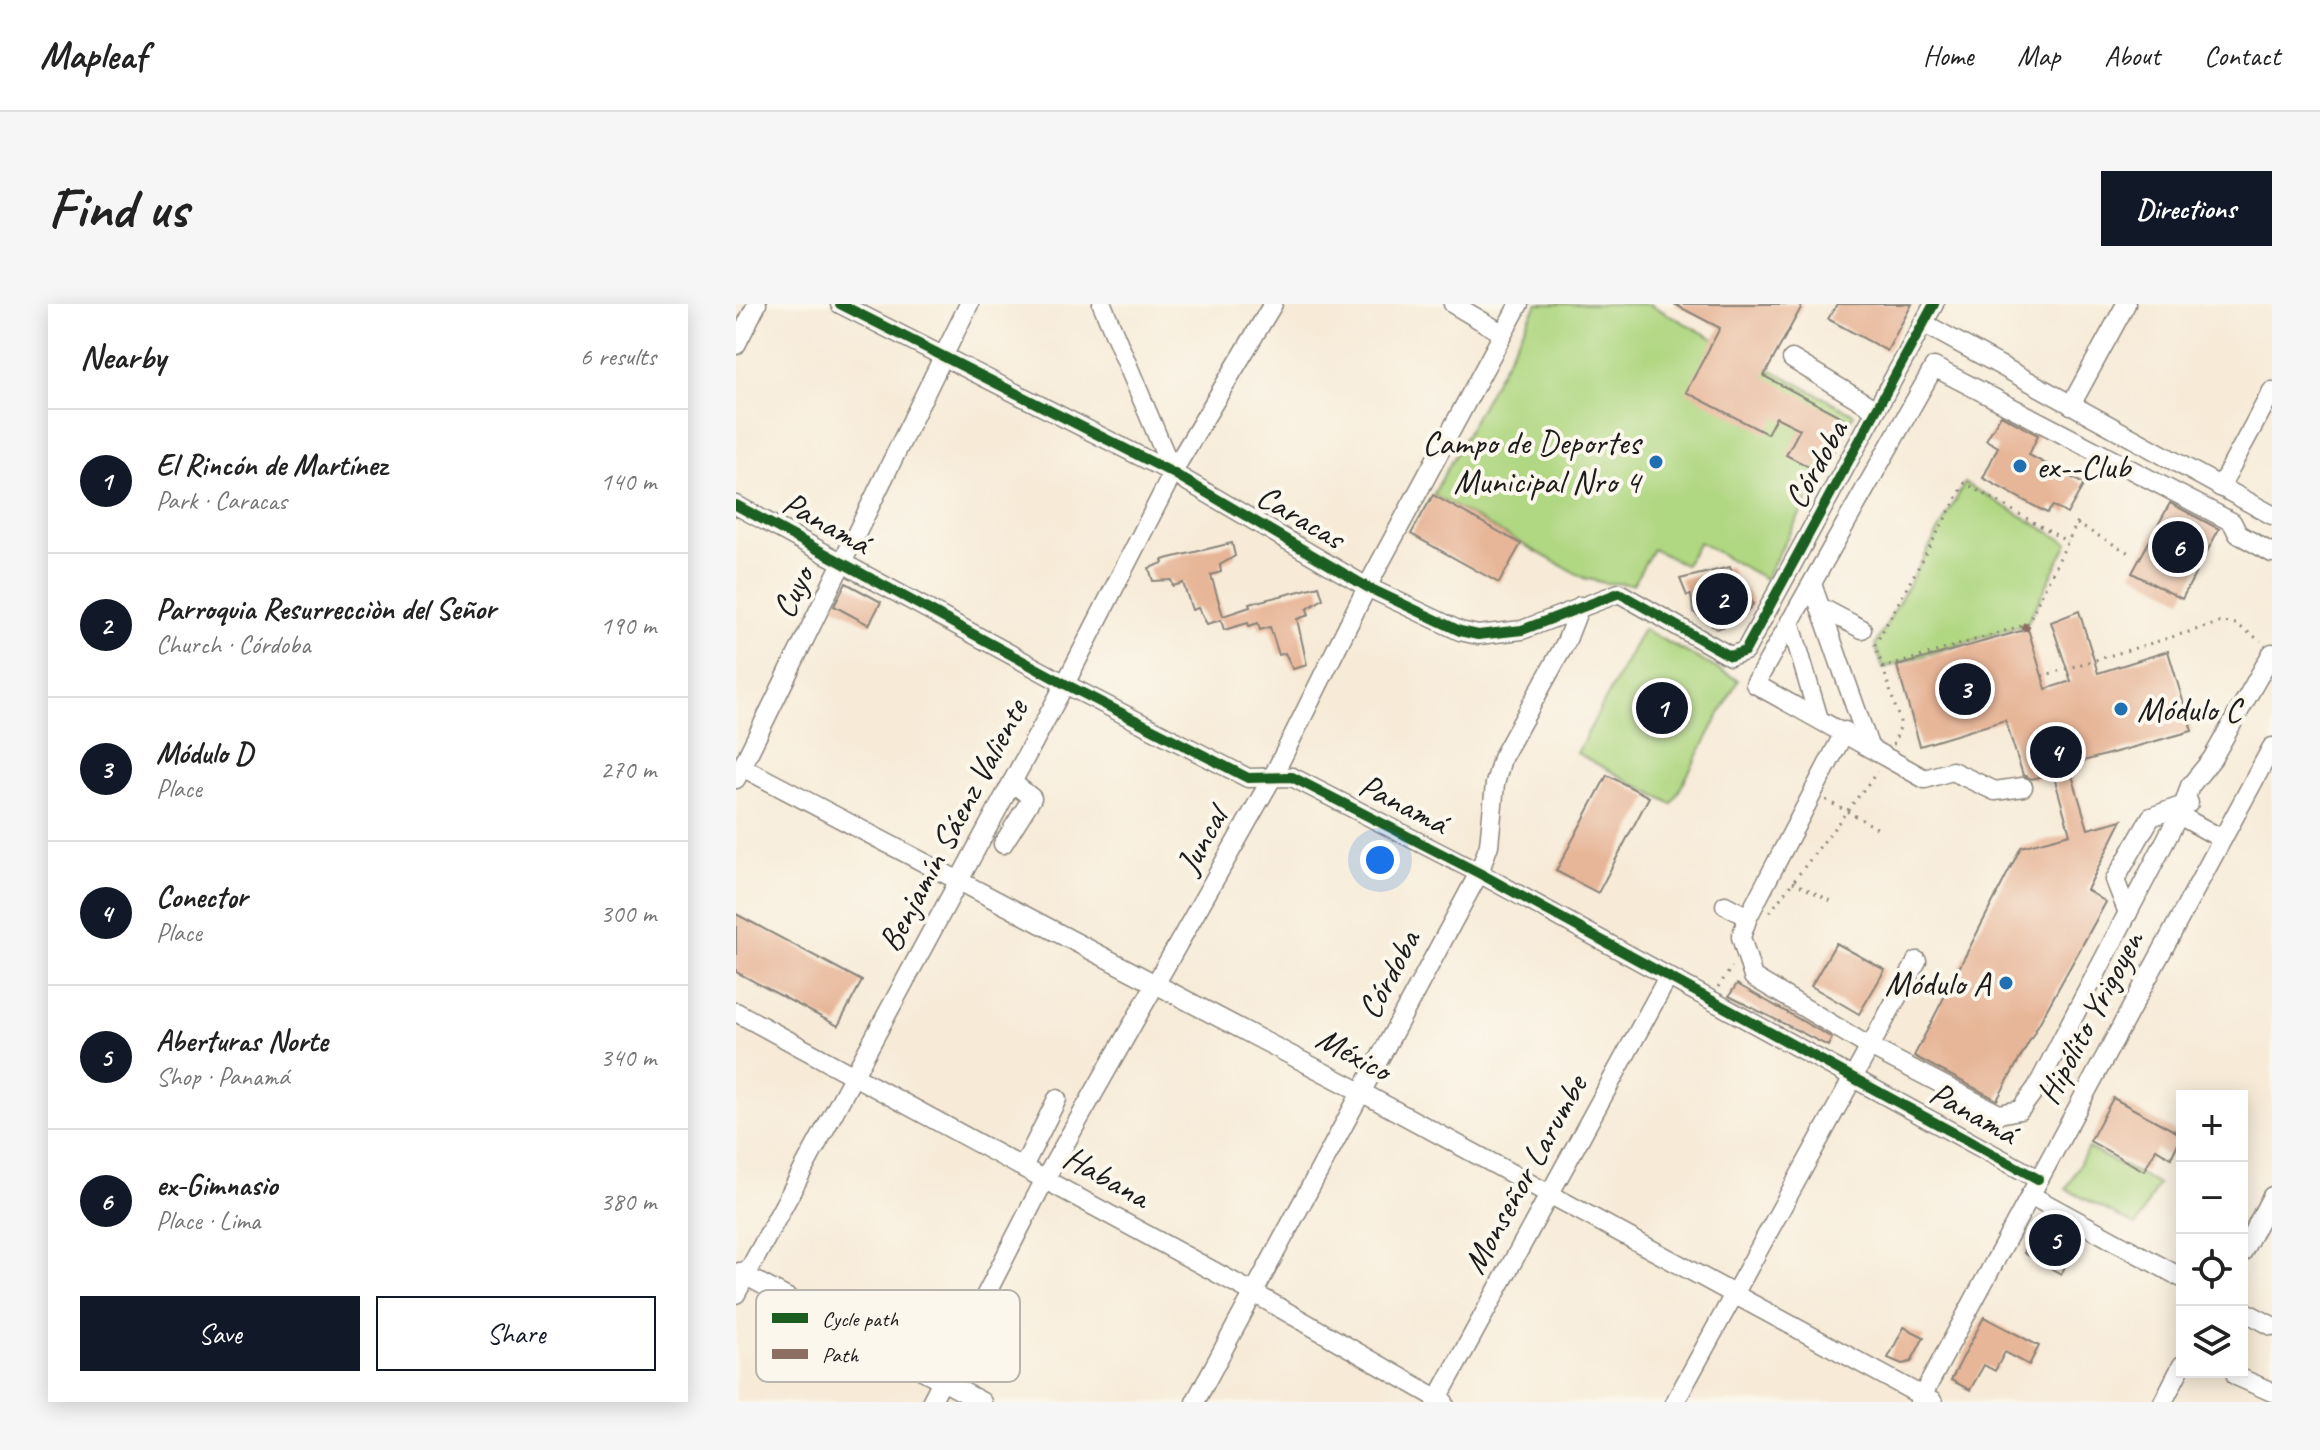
<!DOCTYPE html>
<html lang="en">
<head>
<meta charset="utf-8">
<style>
  :root { --surface:#fff; --page:#f6f6f6; --text:#222; --muted:#767676; --line:#e0e0e0; --accent:#111827 }
  body { margin:0; font-family:Caveat,sans-serif; background:var(--page); color:var(--text) }
  .controls { position:absolute; right:24px; bottom:24px; display:grid; overflow:hidden; border-radius:0px; box-shadow:0 4px 20px #0003 }
  .controls button { width:72px; height:72px; display:grid; place-items:center; padding:0; border:0; border-bottom:2px solid var(--line); background:var(--surface); color:var(--text); font:40px sans-serif }
  .you { position:absolute; left:644px; top:556px; width:28px; height:28px; margin:-20px; border:6px solid #fff; border-radius:50%; background:#1a73e8; box-shadow:0 0 0 12px #1a73e833 }
  .badge { display:grid; place-items:center; width:52px; height:52px; border-radius:50%; background:var(--accent); color:#fff; font-size:26px; font-weight:700 }
  .pin { position:absolute; translate:-50% -50%; border:4px solid #fff; box-shadow:0 2px 8px #0006 }
  .list { margin:0; padding:0; list-style:none }
  h2 { display:flex; justify-content:space-between; align-items:center; height:104px; margin:0; padding:0 32px; font-size:34px }
  h2 small { font-size:26px; font-weight:400; color:var(--muted) }
  .list li { display:grid; grid-template-columns:52px 1fr auto; gap:24px; align-items:center; box-sizing:border-box; height:144px; padding:0 32px; border-top:2px solid var(--line) }
  .list b { display:block; font-size:30px; white-space:nowrap }
  .list p { margin:0; font-size:26px; white-space:nowrap; color:var(--muted) }
  .list em { font-size:26px; font-style:normal; color:var(--muted) }
  .actions { display:flex; gap:16px; padding:24px 32px }
  .actions a { flex:1; padding:18px 0; border:2px solid var(--accent); border-radius:0px; text-align:center; font-size:28px; color:var(--accent) }
  .actions .main { background:var(--accent); color:#fff }
  .icon { flex:none; width:44px; height:44px; fill:none; stroke:currentColor; stroke-width:2; stroke-linecap:round; stroke-linejoin:round }
  .map { position:relative; flex:none; width:1536px; height:1098px; overflow:hidden; border-radius:0px }
  header { display:flex; align-items:center; gap:48px; box-sizing:border-box; height:112px; padding:0 40px; background:var(--surface); border-bottom:2px solid var(--line) }
  header strong { font-size:38px }
  nav { display:flex; gap:44px; margin-inline-start:auto; font-size:28px }
  .intro { display:flex; align-items:center; justify-content:space-between; box-sizing:border-box; height:192px; padding:0 48px }
  h1 { margin:0; font-size:56px }
  .button { padding:20px 36px; border-radius:0px; background:var(--accent); color:#fff; font-size:28px; font-weight:700 }
  main { display:flex; gap:48px; padding:0 48px }
  aside { flex:1; background:var(--surface); border-radius:0px; box-shadow:0 4px 20px #0003 }
  .map>svg:first-child { display:block }
  .green { fill:#b0d782; stroke:#667a4f; stroke-width:2 }
  .building { fill:#e7b597 }
  .lines { fill:none; stroke-linecap:round; stroke-linejoin:round }
  .minor-casing { stroke:#8a847a; stroke-width:21 }
  .path { stroke:#8a847a; stroke-width:3; stroke-dasharray:2 6; stroke-linecap:butt }
  .minor { stroke:#fff; stroke-width:18 }
  .quiet { stroke:#8d6e63; stroke-width:8; stroke-dasharray:16 8; stroke-linecap:butt }
  .cycleway-casing { stroke:#fbf7ec; stroke-width:15 }
  .cycleway { stroke:#1b5e20; stroke-width:10 }
  .poi-dot { fill:#1f6fb2; stroke:#fbf7ec; stroke-width:3 }
  .labels { text-anchor:middle; stroke-width:8; stroke-linejoin:round; paint-order:stroke }
  .poi-label { font-size:34px; fill:#1c1c1c; stroke:#fbf7ec; text-anchor:end }
  .street-label { font-size:34px; fill:#1c1c1c; stroke:#fbf7ec }
  .key { fill:#fbf7ec; stroke:#b8b5ae; stroke-width:2 }
  .key-label { font-size:22px; fill:#1c1c1c }
</style>
</head>
<body>
<header>
<strong>Mapleaf</strong>
<nav><a>Home</a><a>Map</a><a>About</a><a>Contact</a></nav>
</header>
<div class="intro"><h1>Find us</h1><a class="button">Directions</a></div>
<main>
<aside>
<h2>Nearby<small>6 results</small></h2>
<ul class="list">
<li><span class="badge">1</span><div><b>El Rincón de Martínez</b><p>Park · Caracas</p></div><em>140 m</em></li>
<li><span class="badge">2</span><div><b>Parroquia Resurrecciòn del Señor</b><p>Church · Córdoba</p></div><em>190 m</em></li>
<li><span class="badge">3</span><div><b>Módulo D</b><p>Place</p></div><em>270 m</em></li>
<li><span class="badge">4</span><div><b>Conector</b><p>Place</p></div><em>300 m</em></li>
<li><span class="badge">5</span><div><b>Aberturas Norte</b><p>Shop · Panamá</p></div><em>340 m</em></li>
<li><span class="badge">6</span><div><b>ex-Gimnasio</b><p>Place · Lima</p></div><em>380 m</em></li>
</ul>
<div class="actions"><a class="main">Save</a><a>Share</a></div>
</aside>
<div class="map">
<svg width="1536" height="1098" viewBox="0 0 1536 1098">
  <rect width="100%" height="100%" fill="#fbf7ec"/>
  <filter id="ink" filterUnits="userSpaceOnUse"><feTurbulence type="fractalNoise" baseFrequency=".0125" numOctaves="2"/><feDisplacementMap in="SourceGraphic" scale="16" xChannelSelector="R" yChannelSelector="G"/><feConvolveMatrix kernelMatrix="1 2 1 2 8 2 1 2 1" color-interpolation-filters="sRGB"/></filter>
  <filter id="wash" filterUnits="userSpaceOnUse"><feTurbulence type="fractalNoise" baseFrequency=".006" numOctaves="4" result="noise"/><feDisplacementMap in="SourceGraphic" scale="32" xChannelSelector="R" yChannelSelector="G"/><feGaussianBlur stdDeviation="1.8" result="paint"/><feColorMatrix in="noise" values="0 0 0 0 0 0 0 0 0 0 0 0 0 0 0 0 0 1.4 0 .05"/><feComposite in="paint" operator="in"/></filter>
  <g filter="url(#wash)">
    <rect width="100%" height="100%" fill="#f7ebd8"/>
    <!-- green -->
    <g class="green">
      <path d="M 801,0 L 913,0 L 1118,110 L 1029,275 L 963,238 L 949,261 L 917,245 L 897,280 L 869,279 L 848,274 L 697,191 Z"/>
      <path d="M 1229,179 L 1332,239 L 1291,320 L 1147,364 L 1139,341 Z"/>
      <path d="M 907,325 L 1002,376 L 936,500 L 841,449 Z"/>
      <path d="M 1352,844 L 1422,880 L 1400,922 L 1330,885 Z"/>
    </g>
    <g id="blocks">
      <!-- building -->
      <g class="building">
        <path d="M 938,0 L 1067,0 L 1028,72 L 1113,117 L 1094,153 L 1087,149 L 1079,166 L 1050,151 L 1064,125 L 1040,113 L 1031,130 L 950,88 L 984,24 Z"/>
        <path d="M 1101,0 L 1176,0 L 1151,47 L 1092,15 Z"/>
        <path d="M 1265,111 L 1302,131 L 1293,151 L 1348,180 L 1331,210 L 1317,202 L 1311,209 L 1247,174 L 1262,143 L 1250,136 Z"/>
        <path d="M 697,191 L 785,240 L 763,279 L 675,230 Z"/>
        <path d="M 1434,199 L 1483,225 L 1446,295 L 1396,269 Z"/>
        <path d="M 496,239 L 499,252 L 484,261 L 485,268 L 475,271 L 487,312 L 514,303 L 513,300 L 583,282 L 587,295 L 571,305 L 573,311 L 561,315 L 571,361 L 557,365 L 549,349 L 543,351 L 534,323 L 524,326 L 522,319 L 513,322 L 512,319 L 488,326 L 485,316 L 471,320 L 462,304 L 456,306 L 447,279 L 437,282 L 435,276 L 417,277 L 413,264 L 427,259 L 426,256 Z"/>
        <path d="M 994,263 L 1000,278 L 1011,288 L 1017,300 L 1003,317 L 981,325 L 957,308 L 955,291 L 951,292 L 944,275 Z"/>
        <path d="M 110,279 L 145,298 L 133,321 L 98,302 Z"/>
        <path d="M 1343,307 L 1362,369 L 1432,347 L 1456,427 L 1333,461 L 1352,525 L 1386,516 L 1351,586 L 1370,598 L 1261,796 L 1178,752 L 1285,543 L 1334,530 L 1317,469 L 1296,475 L 1287,471 L 1269,416 L 1184,442 L 1161,362 L 1292,325 L 1310,385 L 1335,377 L 1315,318 Z"/>
        <path d="M 871,471 L 913,493 L 862,589 L 820,567 Z"/>
        <path d="M 0,610 L 126,677 L 102,722 L 0,668 Z"/>
        <path d="M 1100,639 L 1149,666 L 1123,710 L 1075,682 Z"/>
        <path d="M 1001,680 L 1096,734 L 1092,742 L 993,692 Z"/>
        <path d="M 1377,794 L 1446,831 L 1435,854 L 1420,845 L 1408,867 L 1354,837 Z"/>
        <path d="M 1305,916 L 1343,938 L 1325,970 L 1288,949 Z"/>
        <path d="M 1248,1013 L 1303,1042 L 1293,1061 L 1269,1048 L 1259,1067 L 1248,1061 L 1234,1086 L 1215,1076 Z"/>
        <path d="M 1168,1023 L 1188,1033 L 1175,1058 L 1166,1060 L 1152,1054 Z"/>
      </g>
    </g>
  </g>
  <g filter="url(#ink)">
    <use href="#blocks" fill-opacity="0" stroke="#8a847a" stroke-width="2"/>
    <g class="lines">
      <!-- minor casing -->
      <g class="minor-casing">
        <g id="minor">
          <path d="M 104,0 L 437,169 L 631,283 L 724,327 L 742,331 L 786,326 L 883,289 L 994,352 L 1009,347 L 1198,0"/>
          <path d="M 366,0 L 437,169"/>
          <path d="M 717,0 L 766,29"/>
          <path d="M 1187,19 L 1536,211"/>
          <path d="M 0,41 L 21,0"/>
          <path d="M 1056,55 L 1140,106"/>
          <path d="M 1335,101 L 1390,0"/>
          <path d="M 1484,183 L 1536,87"/>
          <path d="M 0,201 L 329,380 L 512,474 L 556,473 L 743,569 L 1302,875"/>
          <path d="M 1076,280 L 1133,442"/>
          <path d="M 1084,303 L 1126,325"/>
          <path d="M 1054,317 L 1082,412"/>
          <path d="M 1109,427 L 1012,613 L 1005,633 L 1017,673 L 1132,742 L 1263,810 L 1284,806 L 1301,783 L 1447,503 L 1454,482 L 1476,455 L 1536,349"/>
          <path d="M 6,463 L 625,788 L 1197,1098"/>
          <path d="M 0,475 L 233,0"/>
          <path d="M 1287,483 L 1259,487 L 1216,467 L 1189,475 L 1019,380 L 1198,63 L 1496,218 L 1502,230 L 1536,249"/>
          <path d="M 1443,511 L 1486,535"/>
          <path d="M 267,540 L 296,494 L 276,478"/>
          <path d="M 989,601 L 1012,613"/>
          <path d="M 1392,609 L 1379,576 L 1415,513 L 1453,499"/>
          <path d="M 0,708 L 516,988 L 708,1098"/>
          <path d="M 287,863 L 321,795"/>
          <path d="M 1294,891 L 1446,974"/>
          <path d="M 1506,949 L 1536,892"/>
          <path d="M 3,968 L 246,1098"/>
          <path d="M 0,990 L 329,380 L 443,157 L 537,0"/>
          <path d="M 1506,1006 L 1536,1022"/>
          <path d="M 1500,1072 L 1536,1088"/>
          <path d="M 195,1098 L 309,875 L 536,474 L 631,283 L 783,0"/>
          <path d="M 459,1098 L 743,569 L 753,541 L 759,480 L 766,454 L 830,338 L 844,302"/>
          <path d="M 700,1098 L 932,673"/>
          <path d="M 939,1098 L 1181,657"/>
          <path d="M 1183,1098 L 1536,443"/>
          <path d="M 1427,1098 L 1446,1061"/>
        </g>
      </g>
      <!-- path -->
      <g class="path">
        <path d="M 1341,220 L 1395,250"/>
        <path d="M 1147,364 L 1139,341 L 1229,179 L 1332,238"/>
        <path d="M 1306,372 L 1486,318 L 1500,320 L 1525,337"/>
        <path d="M 1157,441 L 1165,421 L 1147,364 L 1291,320 L 1343,215"/>
        <path d="M 1090,496 L 1141,524"/>
        <path d="M 1057,578 L 1099,599"/>
        <path d="M 1034,608 L 1141,468"/>
        <path d="M 982,683 L 996,663"/>
      </g>
      <!-- minor -->
      <use href="#minor" class="minor"/>
      <!-- quiet -->
      <path class="quiet" d="M 1288,326 L 1291,320"/>
      <!-- cycleway casing -->
      <g class="cycleway-casing">
        <g id="cycleway">
          <path d="M 104,0 L 437,169 L 631,283 L 724,327 L 742,331 L 786,326 L 883,289 L 994,352 L 1009,347 L 1198,0"/>
          <path d="M 0,201 L 329,380 L 512,474 L 556,473 L 743,569 L 1302,875"/>
        </g>
      </g>
      <!-- cycleway -->
      <use href="#cycleway" class="cycleway"/>
    </g>
  </g>
  <!-- markers -->
  <g class="poi-dot">
    <circle cx="920" cy="158" r="8"/>
    <circle cx="1284" cy="162" r="8"/>
    <circle cx="1385" cy="405" r="8"/>
    <circle cx="1270" cy="679" r="8"/>
  </g>
  <g class="labels">
    <!-- poi labels -->
    <g class="poi-label">
      <text x="904" y="150">Campo de Deportes<tspan x="904" dy="39">Municipal Nro 4</tspan></text>
      <text x="1300" y="174" text-anchor="start">ex--Club</text>
      <text x="1401" y="417" text-anchor="start">Módulo C</text>
      <text x="1254" y="691">Módulo A</text>
    </g>
    <!-- street labels -->
    <g class="street-label">
      <text transform="translate(1079 160) rotate(-61)" y="12">Córdoba</text>
      <text transform="translate(565 212) rotate(30)" y="12">Caracas</text>
      <text transform="translate(91 218) rotate(29)" y="12">Panamá</text>
      <text transform="translate(56 288) rotate(-64)" y="12">Cuyo</text>
      <text transform="translate(668 499) rotate(27)" y="12">Panamá</text>
      <text transform="translate(216 521) rotate(-62)" y="12">Benjamín Sáenz Valiente</text>
      <text transform="translate(465 536) rotate(-61)" y="12">Juncal</text>
      <text transform="translate(652 670) rotate(-62)" y="12">Córdoba</text>
      <text transform="translate(1353 713) rotate(-62)" y="12">Hipólito Yrigoyen</text>
      <text transform="translate(618 749) rotate(28)" y="12">México</text>
      <text transform="translate(1238 808) rotate(29)" y="12">Panamá</text>
      <text transform="translate(788 870) rotate(-61)" y="12">Monseñor Larumbe</text>
      <text transform="translate(371 872) rotate(29)" y="12">Habana</text>
    </g>
  </g>
  <!-- legend -->
  <rect x="20" y="986" width="264" height="92" rx="12" class="key"/>
  <rect x="36" y="1009" width="36" height="10" fill="#1b5e20"/>
  <rect x="36" y="1045" width="36" height="10" fill="#8d6e63"/>
  <g class="key-label">
    <text x="86" y="1022">Cycle path</text>
    <text x="86" y="1058">Path</text>
  </g>
</svg>
<div class="controls">
<button>+</button>
<button>−</button>
<button><svg class="icon" aria-label="locate" viewBox="0 0 24 24"><circle cx="12" cy="12" r="6"/><path d="M12 2v4M12 18v4M2 12h4M18 12h4"/></svg></button>
<button><svg class="icon" aria-label="layers" viewBox="0 0 24 24"><path d="M12 4l9 5-9 5-9-5zM3 14l9 5 9-5"/></svg></button>
</div>
<div class="you"></div>
<div class="pin badge" style="left:926px;top:404px">1</div>
<div class="pin badge" style="left:986px;top:295px">2</div>
<div class="pin badge" style="left:1229px;top:385px">3</div>
<div class="pin badge" style="left:1320px;top:448px">4</div>
<div class="pin badge" style="left:1319px;top:936px">5</div>
<div class="pin badge" style="left:1442px;top:243px">6</div>
</div>
</main>
</body>
</html>
